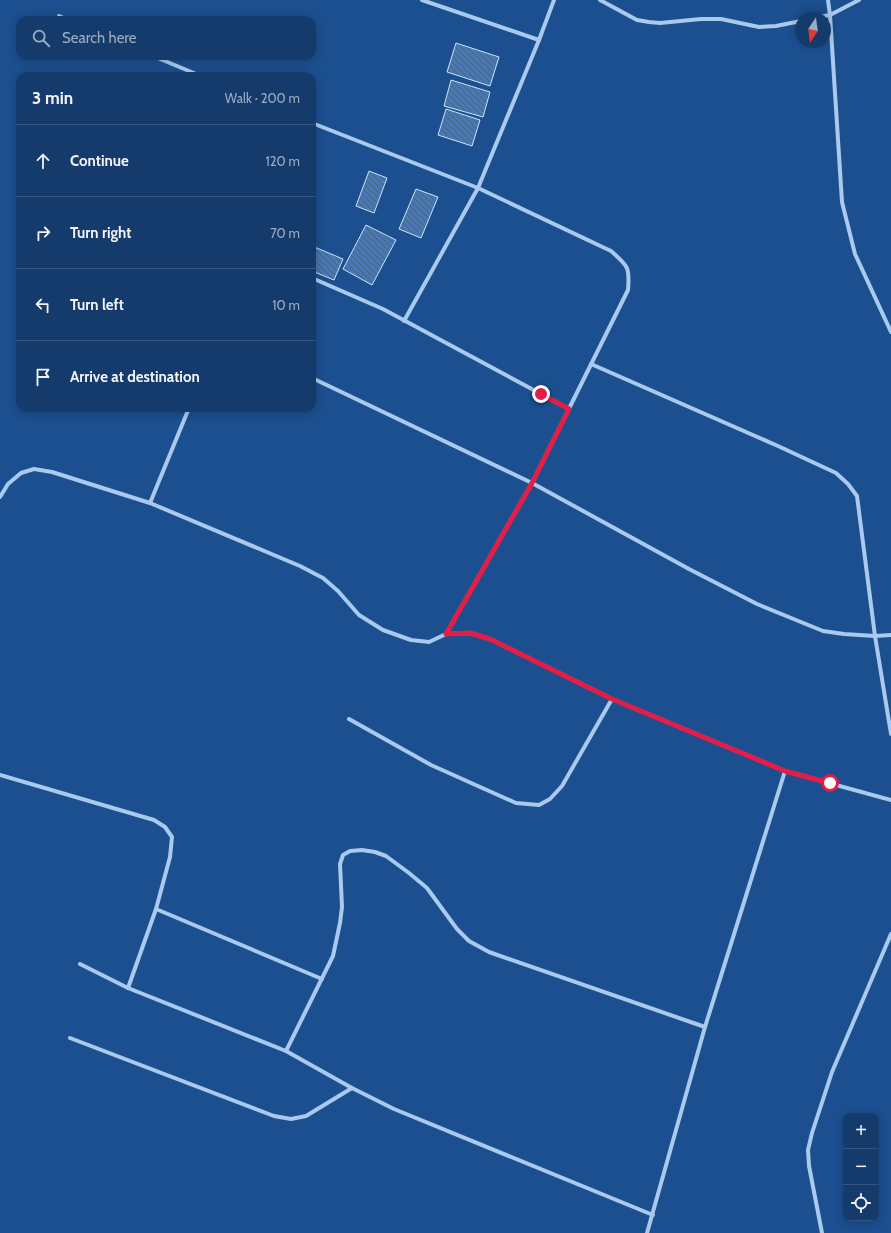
<!DOCTYPE html>
<html lang="en">
<head>
<meta charset="utf-8">
<style>
  :root { --surface:#143b6b; --page:#214673; --text:#f1f3f6; --muted:#9dadc1; --line:#33557e }
  body { margin:0; font-family:Cabin,sans-serif; background:var(--page); color:var(--text) }
  .controls { position:absolute; right:12px; bottom:12px; display:grid; overflow:hidden; border-radius:8px; box-shadow:0 2px 10px #0003 }
  .controls button { width:36px; height:36px; display:grid; place-items:center; padding:0; border:0; border-bottom:1px solid var(--line); background:var(--surface); color:var(--text); font:20px sans-serif }
  .compass { position:absolute; left:795px; top:12px; width:36px; height:36px; border-radius:50%; background:var(--surface); box-shadow:0 2px 10px #0003; rotate:193deg }
  .stop { position:absolute; width:12px; height:12px; margin:-9px; border:3px solid #e11d48; border-radius:50%; background:#fff }
  .stop.end { background:#e11d48; border-color:#fff; box-shadow:0 1px 4px #0008 }
  .list { margin:0; padding:0; list-style:none }
  h2 { display:flex; justify-content:space-between; align-items:center; height:52px; margin:0; padding:0 16px; font-size:17px }
  h2 small { font-size:13px; font-weight:400; color:var(--muted) }
  .list li { display:grid; grid-template-columns:26px 1fr auto; gap:12px; align-items:center; box-sizing:border-box; height:72px; padding:0 16px; border-top:1px solid var(--line) }
  .list b { display:block; font-size:15px; white-space:nowrap }
  .list em { font-size:13px; font-style:normal; color:var(--muted) }
  .icon { flex:none; width:22px; height:22px; fill:none; stroke:currentColor; stroke-width:2; stroke-linecap:round; stroke-linejoin:round }
  .map { position:relative; flex:none; width:891px; height:1233px; overflow:hidden }
  .search { position:absolute; background:var(--surface); box-shadow:0 2px 10px #0003; left:16px; top:16px; width:300px; height:44px; display:flex; align-items:center; gap:10px; box-sizing:border-box; padding:0 14px; border-radius:12px; color:var(--muted); font-size:15px }
  .panel { position:absolute; background:var(--surface); box-shadow:0 2px 10px #0003; left:16px; top:72px; width:300px; height:340px; border-radius:12px }
  .map>svg:first-child { display:block }
  .building { fill:url(#building-back-hatch); stroke:#cfe3fa }
  .lines { fill:none; stroke-linecap:round; stroke-linejoin:round }
  .minor { stroke:#a9c9ee; stroke-width:4 }
  .route { stroke:#e11d48; stroke-width:5 }
</style>
</head>
<body>
<div class="map">
<svg width="891" height="1233" viewBox="0 0 891 1233">
  <defs>
    <pattern id="building-back-hatch" width="6" height="6" patternUnits="userSpaceOnUse"><rect width="6" height="6" fill="#4478b7"/><path d="M-1 5l2 2M0 0l6 6M5-1l2 2" fill="none" stroke="#486282"/></pattern>
  </defs>
  <rect width="100%" height="100%" fill="#1b4f8f"/>
  <!-- building -->
  <g class="building">
    <path d="M 456,43 L 499,57 L 490,86 L 447,72 Z"/>
    <path d="M 451,80 L 490,92 L 483,117 L 444,106 Z"/>
    <path d="M 446,109 L 480,120 L 472,146 L 438,135 Z"/>
    <path d="M 369,171 L 387,178 L 374,213 L 356,206 Z"/>
    <path d="M 416,189 L 438,197 L 421,238 L 399,229 Z"/>
    <path d="M 366,225 L 396,240 L 372,285 L 343,269 Z"/>
    <path d="M 312,246 L 343,259 L 334,280 L 312,271 Z"/>
  </g>
  <g class="lines">
    <!-- minor -->
    <g class="minor">
      <path d="M 422,0 L 539,40"/>
      <path d="M 600,0 L 637,20 L 649,22 L 660,23 L 701,19 L 721,19 L 759,27 L 776,26 L 801,21"/>
      <path d="M 828,0 L 830,15 L 842,202 L 855,254 L 891,332"/>
      <path d="M 59,16 L 68,20"/>
      <path d="M 815,18 L 830,15 L 859,0"/>
      <path d="M 153,56 L 201,76"/>
      <path d="M 312,123 L 478,188 L 611,251 C 628,266 630,267 628,290 L 532,483 L 446,634"/>
      <path d="M 312,278 L 383,309 L 569,409"/>
      <path d="M 404,321 L 478,188 L 539,40 L 554,0"/>
      <path d="M 591,364 L 778,446 L 836,473 L 848,484 L 857,496 L 875,636 L 891,734"/>
      <path d="M 312,378 L 532,483 L 689,569 L 757,604 L 823,631 L 844,634 L 875,636 L 891,635"/>
      <path d="M 0,497 L 8,484 L 21,473 L 34,469 L 52,472 L 150,503 L 300,566 L 323,578 L 338,591 L 359,615 L 383,630 L 411,640 L 429,642 L 446,634 L 470,633 L 490,639 L 612,699 L 785,771 L 891,800"/>
      <path d="M 150,503 L 189,408"/>
      <path d="M 349,719 L 431,765 L 516,803 L 539,805 L 550,799 L 562,786 L 612,699"/>
      <path d="M 0,775 L 154,820 L 165,827 L 172,837 L 170,857 L 156,909 L 322,979"/>
      <path d="M 80,964 L 128,988 L 286,1051 L 352,1088 L 394,1109 L 653,1215"/>
      <path d="M 128,988 L 156,909"/>
      <path d="M 70,1038 L 274,1116 L 291,1119 L 306,1116 L 352,1088"/>
      <path d="M 286,1051 L 333,956 L 340,923 L 342,907 L 340,864 L 343,855 L 350,851 L 362,850 L 375,852 L 386,856 L 409,873 L 427,888 L 457,929 L 469,941 L 489,952 L 705,1027"/>
      <path d="M 647,1233 L 705,1027 L 785,771"/>
      <path d="M 822,1233 L 809,1166 L 808,1150 L 812,1133 L 832,1072 L 891,934"/>
    </g>
  </g>
  <g class="lines">
    <!-- route -->
    <path class="route" d="M 541,394 L 569,409 L 532,483 L 446,634 L 470,633 L 490,639 L 612,699 L 785,771 L 830,783"/>
  </g>
</svg>
<div class="controls">
<button>+</button>
<button>−</button>
<button><svg class="icon" aria-label="locate" viewBox="0 0 24 24"><circle cx="12" cy="12" r="6"/><path d="M12 2v4M12 18v4M2 12h4M18 12h4"/></svg></button>
</div>
<svg class="compass" viewBox="-18 -18 36 36"><path d="M0-13l5 13h-10z" fill="#e53935"/><path d="M0 13l5-13h-10z" fill="#9dadc1"/></svg>
<div class="stop" style="left:830px;top:783px"></div>
<div class="stop end" style="left:541px;top:394px"></div>
<div class="search"><svg class="icon" aria-label="search" viewBox="0 0 24 24"><circle cx="10" cy="10" r="6"/><path d="M15 15l6 6"/></svg>Search here</div>
<section class="panel">
<h2>3 min<small>Walk · 200 m</small></h2>
<ul class="list">
<li><svg class="icon" aria-label="ahead" viewBox="0 0 24 24"><path d="M12 20V5M6 11l6-6 6 6"/></svg><div><b>Continue</b></div><em>120 m</em></li>
<li><svg class="icon" aria-label="right" viewBox="0 0 24 24"><path d="M7 20v-9h11M14 6l5 5-5 5"/></svg><div><b>Turn right</b></div><em>70 m</em></li>
<li><svg class="icon" aria-label="left" viewBox="0 0 24 24"><path d="M17 20v-9H6M10 6l-5 5 5 5"/></svg><div><b>Turn left</b></div><em>10 m</em></li>
<li><svg class="icon" aria-label="arrive" viewBox="0 0 24 24"><path d="M6 21V4h12l-3 4 3 4H6"/></svg><div><b>Arrive at destination</b></div></li>
</ul>
</section>
</div>
</body>
</html>
